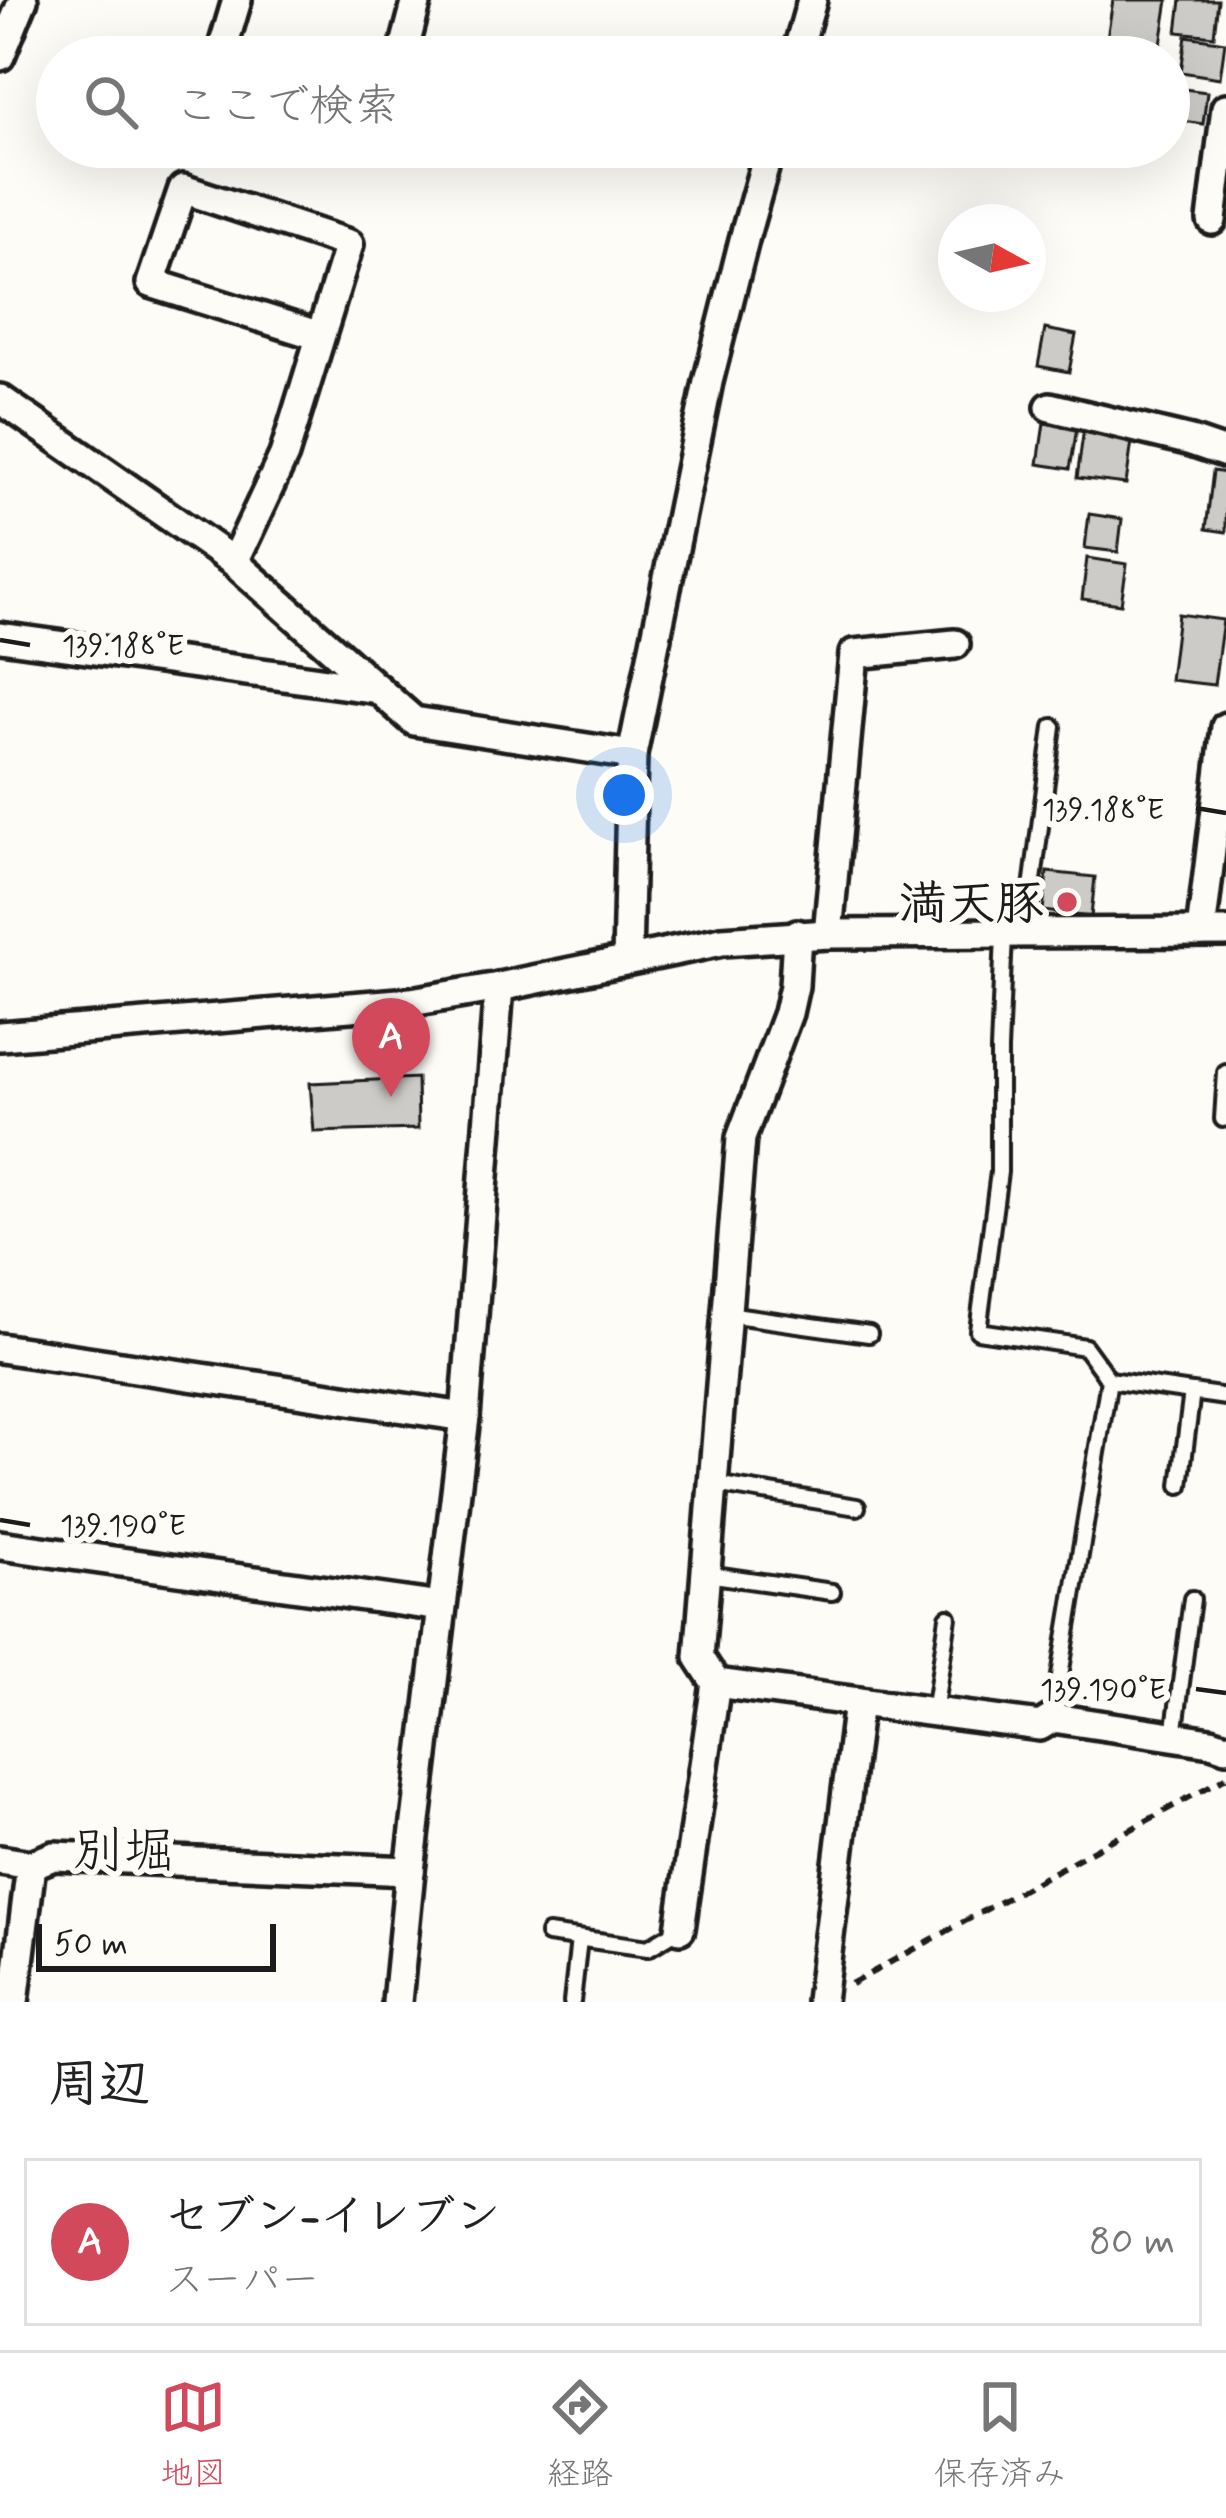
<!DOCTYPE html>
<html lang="ja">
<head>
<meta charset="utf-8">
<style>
  :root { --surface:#fff; --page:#f6f6f6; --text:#222; --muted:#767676; --line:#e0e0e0; --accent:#d1495b }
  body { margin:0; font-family:Mynerve,"Klee One",sans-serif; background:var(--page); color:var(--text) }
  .compass { position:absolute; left:938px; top:204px; width:108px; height:108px; border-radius:50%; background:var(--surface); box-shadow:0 12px 48px #0002; rotate:98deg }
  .scale { position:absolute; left:36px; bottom:30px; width:240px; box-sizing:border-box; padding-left:12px; border:6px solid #1c1c1c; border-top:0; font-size:33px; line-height:42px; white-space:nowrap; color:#1c1c1c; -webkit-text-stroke:9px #fdfcf7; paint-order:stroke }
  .you { position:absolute; left:624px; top:795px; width:42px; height:42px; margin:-30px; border:9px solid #fff; border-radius:50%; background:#1a73e8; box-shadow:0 0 0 18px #1a73e833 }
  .badge { display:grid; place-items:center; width:78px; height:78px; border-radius:50%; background:var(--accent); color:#fff; font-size:39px; font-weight:700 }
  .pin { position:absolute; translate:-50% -99px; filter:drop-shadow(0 3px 6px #0008) }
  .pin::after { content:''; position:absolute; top:63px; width:42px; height:36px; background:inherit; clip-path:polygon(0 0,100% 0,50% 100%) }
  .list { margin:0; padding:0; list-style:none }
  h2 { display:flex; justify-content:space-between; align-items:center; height:156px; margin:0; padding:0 48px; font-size:51px }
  h2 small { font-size:39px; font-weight:400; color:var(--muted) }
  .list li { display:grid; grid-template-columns:78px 1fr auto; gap:36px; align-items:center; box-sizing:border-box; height:168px; margin:0 24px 24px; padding:0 24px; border:3px solid var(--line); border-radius:0px }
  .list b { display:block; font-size:45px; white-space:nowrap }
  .list p { margin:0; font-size:39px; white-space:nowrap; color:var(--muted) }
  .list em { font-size:39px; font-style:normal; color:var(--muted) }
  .icon { flex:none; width:66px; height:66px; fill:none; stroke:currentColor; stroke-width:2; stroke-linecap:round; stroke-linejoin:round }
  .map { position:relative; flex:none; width:1226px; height:2002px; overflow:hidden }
  .search { position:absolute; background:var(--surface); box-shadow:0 12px 48px #0002; left:36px; right:36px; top:36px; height:132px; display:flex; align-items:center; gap:30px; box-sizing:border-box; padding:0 42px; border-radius:66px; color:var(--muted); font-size:45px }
  .sheet { height:348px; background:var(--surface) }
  nav { display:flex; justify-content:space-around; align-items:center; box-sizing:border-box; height:168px; border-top:3px solid var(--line); background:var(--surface); font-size:33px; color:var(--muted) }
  nav a { display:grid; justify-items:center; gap:6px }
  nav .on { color:var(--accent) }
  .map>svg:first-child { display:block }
  .building { fill:#cccbc8; stroke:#1c1c1c; stroke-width:3 }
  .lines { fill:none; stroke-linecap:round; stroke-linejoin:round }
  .service-casing { stroke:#1c1c1c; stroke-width:22 }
  .minor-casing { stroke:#1c1c1c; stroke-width:36 }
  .path { stroke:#1c1c1c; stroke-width:6; stroke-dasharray:12 9; stroke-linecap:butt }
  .service { stroke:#fdfcf7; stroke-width:14 }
  .minor { stroke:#fdfcf7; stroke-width:27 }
  .ticks { fill:none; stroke:#1c1c1c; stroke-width:4.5 }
  .poi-dot { fill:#d1495b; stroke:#fdfcf7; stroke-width:4.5 }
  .labels { text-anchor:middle; stroke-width:12; stroke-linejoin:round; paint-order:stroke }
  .poi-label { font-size:48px; font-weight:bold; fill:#1c1c1c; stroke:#fdfcf7; text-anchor:end }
  .neighbourhood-label { font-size:51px; fill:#1c1c1c; stroke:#fdfcf7 }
  .ticks-label { font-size:30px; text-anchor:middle; fill:#1c1c1c; stroke:#fdfcf7; stroke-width:12; stroke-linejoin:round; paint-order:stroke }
</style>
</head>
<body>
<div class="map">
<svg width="1226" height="2002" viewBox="0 0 1226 2002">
  <rect width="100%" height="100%" fill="#fdfcf7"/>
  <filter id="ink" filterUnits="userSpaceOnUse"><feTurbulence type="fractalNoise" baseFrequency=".00833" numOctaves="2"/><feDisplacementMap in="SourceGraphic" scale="24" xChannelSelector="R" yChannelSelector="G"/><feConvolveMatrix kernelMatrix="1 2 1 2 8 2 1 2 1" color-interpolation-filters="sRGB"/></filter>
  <g filter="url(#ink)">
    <!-- building -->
    <g class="building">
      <path d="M 1113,0 L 1168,0 L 1159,57 L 1104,57 Z"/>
      <path d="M 1181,0 L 1218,0 L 1214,36 L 1177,32 Z"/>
      <path d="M 1186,36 L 1225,42 L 1220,78 L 1181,72 Z"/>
      <path d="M 1169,87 L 1207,92 L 1203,124 L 1169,119 Z"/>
      <path d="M 1045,329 L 1076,335 L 1069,372 L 1038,366 Z"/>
      <path d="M 1044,423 L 1077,428 L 1070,469 L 1038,464 Z"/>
      <path d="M 1084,428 L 1133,434 L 1126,484 L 1077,478 Z"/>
      <path d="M 1213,471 L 1226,473 L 1226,532 L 1206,529 Z"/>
      <path d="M 1089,514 L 1122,519 L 1118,552 L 1085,548 Z"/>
      <path d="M 1087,558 L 1127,564 L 1121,604 L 1082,599 Z"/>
      <path d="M 1178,614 L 1223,620 L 1214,685 L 1170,680 Z"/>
      <path d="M 1047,872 L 1095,877 L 1091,917 L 1043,911 Z"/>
      <path d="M 417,1078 L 418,1129 L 314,1132 L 310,1083 Z"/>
    </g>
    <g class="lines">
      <!-- service casing -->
      <g class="service-casing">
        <g id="service">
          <path d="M 1026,934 L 1053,727"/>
          <path d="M 1004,935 L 999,1050 L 999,1172 L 978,1331 L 1085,1347 L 1109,1380"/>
          <path d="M 1223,1119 L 1226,1073"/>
          <path d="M 727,1314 L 869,1334"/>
          <path d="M 715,1484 L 857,1507"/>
          <path d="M 1180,1485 L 1192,1392"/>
          <path d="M 707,1574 L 832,1592"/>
          <path d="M 934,1713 L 948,1617"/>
          <path d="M 1053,1718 L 1109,1380 L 1226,1397"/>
          <path d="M 1174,1736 L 1192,1599"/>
          <path d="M 548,1934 L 648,1948 L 680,1929"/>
          <path d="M 572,2002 L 579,1939"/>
        </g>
      </g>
      <!-- minor casing -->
      <g class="minor-casing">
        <g id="minor">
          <path d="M 0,56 L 23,0"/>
          <path d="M 220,57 L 237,0"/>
          <path d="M 402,57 L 417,0"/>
          <path d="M 796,57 L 812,0"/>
          <path d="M 1212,220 L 1226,108"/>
          <path d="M 0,399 L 234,562 L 414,721 L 632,755"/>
          <path d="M 1050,407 L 1191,441 L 1226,453"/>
          <path d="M 234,562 L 284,455 L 349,244 L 183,189 L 151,283 L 320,336"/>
          <path d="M 0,637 L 378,689"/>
          <path d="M 1201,932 L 1226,727"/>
          <path d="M 797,934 L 794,986 L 788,1013 L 741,1138 L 699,1657 L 716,1683 L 1040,1726 L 1053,1718 L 1211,1742 L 1226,1747"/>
          <path d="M 828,934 L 854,654 L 955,644"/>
          <path d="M 627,960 L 632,755 L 708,382 L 746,232 L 770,147"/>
          <path d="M 0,1036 L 411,1002 L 499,987 L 722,941 L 828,934 L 1226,932"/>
          <path d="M 0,1348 L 465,1417"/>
          <path d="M 0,1545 L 441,1607"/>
          <path d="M 0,1860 L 31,1865 L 54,1856 L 410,1871"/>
          <path d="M 680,1929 L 716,1683"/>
          <path d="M 821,2001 L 858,1702"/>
          <path d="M 14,2002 L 31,1865"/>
          <path d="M 397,2002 L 410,1871 L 465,1417 L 499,987"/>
        </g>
      </g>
      <!-- path -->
      <path class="path" d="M 851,1984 L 1226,1777"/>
      <!-- service -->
      <use href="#service" class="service"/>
      <!-- minor -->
      <use href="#minor" class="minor"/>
    </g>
  </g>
  <!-- ticks -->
  <path class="ticks" d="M 0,640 L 30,645M 1196,808 L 1226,813M 0,1520 L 30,1525M 1196,1689 L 1226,1693"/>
  <!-- markers -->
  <circle class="poi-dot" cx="1067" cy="902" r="12"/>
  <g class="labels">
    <!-- poi labels -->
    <g class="poi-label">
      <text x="1043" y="919">満天豚</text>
    </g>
    <!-- neighbourhood labels -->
    <g class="neighbourhood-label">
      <text x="124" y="1867">別堀</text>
    </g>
  </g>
  <g class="ticks-label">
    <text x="123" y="655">139.188°E</text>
    <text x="1103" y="819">139.188°E</text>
    <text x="123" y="1535">139.190°E</text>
    <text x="1103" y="1699">139.190°E</text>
  </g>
</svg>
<svg class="compass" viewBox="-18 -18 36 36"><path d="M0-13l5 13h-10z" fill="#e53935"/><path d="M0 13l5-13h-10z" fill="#767676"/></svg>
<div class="scale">50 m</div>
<div class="you"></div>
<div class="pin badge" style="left:391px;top:1097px">A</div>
<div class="search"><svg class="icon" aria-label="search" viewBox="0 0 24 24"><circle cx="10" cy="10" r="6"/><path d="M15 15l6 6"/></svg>ここで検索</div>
</div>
<section class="sheet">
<h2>周辺<small></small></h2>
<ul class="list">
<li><span class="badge">A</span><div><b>セブン-イレブン</b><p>スーパー</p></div><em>80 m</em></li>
</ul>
</section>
<nav>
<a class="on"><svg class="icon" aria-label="map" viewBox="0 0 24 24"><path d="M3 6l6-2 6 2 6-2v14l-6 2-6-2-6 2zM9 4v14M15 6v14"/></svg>地図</a>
<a><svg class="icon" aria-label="directions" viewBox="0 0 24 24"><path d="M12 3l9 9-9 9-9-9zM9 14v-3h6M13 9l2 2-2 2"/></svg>経路</a>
<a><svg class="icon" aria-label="saved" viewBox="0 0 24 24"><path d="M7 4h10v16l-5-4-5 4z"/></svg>保存済み</a>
</nav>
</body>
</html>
